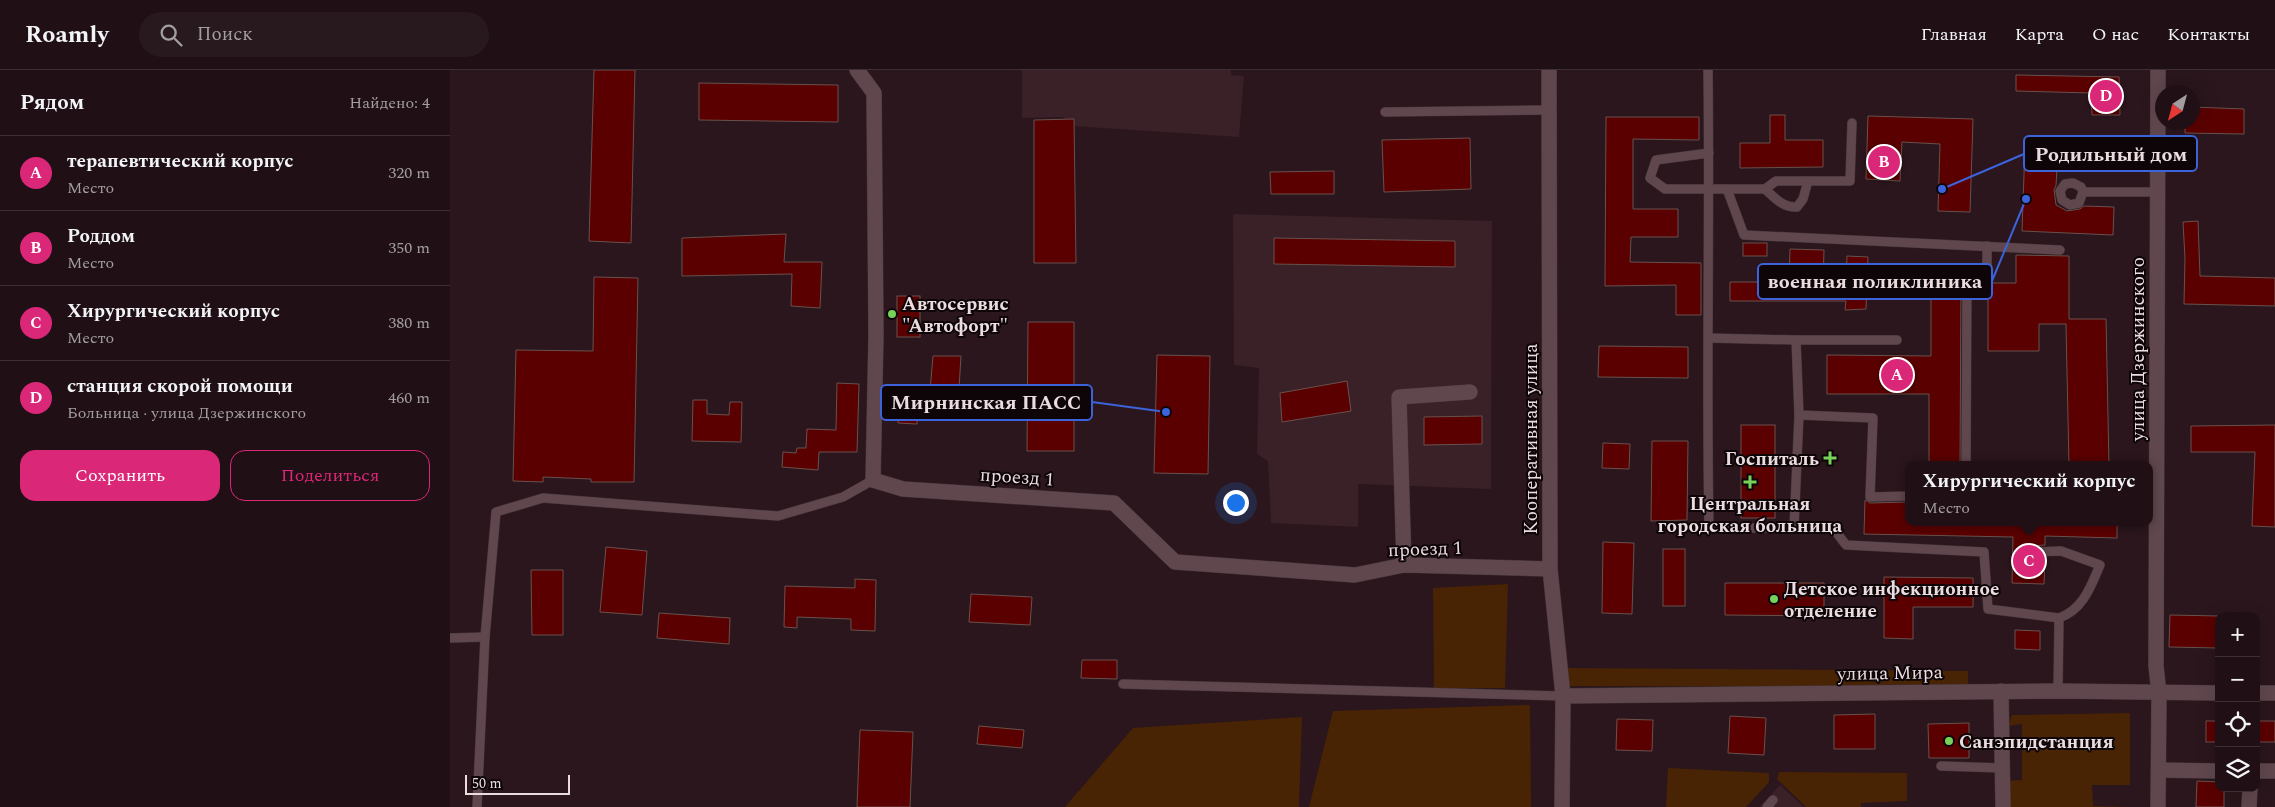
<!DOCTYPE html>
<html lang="ru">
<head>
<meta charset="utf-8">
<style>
  :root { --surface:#201015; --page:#28191e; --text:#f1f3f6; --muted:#a29da0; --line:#3d3034; --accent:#db2777 }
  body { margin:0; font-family:Spectral,serif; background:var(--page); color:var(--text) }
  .controls { position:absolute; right:15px; bottom:15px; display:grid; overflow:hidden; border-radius:10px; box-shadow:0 5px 20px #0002 }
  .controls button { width:45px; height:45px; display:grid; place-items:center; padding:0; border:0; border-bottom:1px solid var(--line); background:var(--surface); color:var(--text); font:25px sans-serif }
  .compass { position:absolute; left:1705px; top:15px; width:45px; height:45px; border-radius:50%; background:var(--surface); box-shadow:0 5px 20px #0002; rotate:216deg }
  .scale { position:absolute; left:15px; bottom:12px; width:105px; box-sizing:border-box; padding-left:5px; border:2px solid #ebdce0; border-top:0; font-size:14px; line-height:18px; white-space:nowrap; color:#ebdce0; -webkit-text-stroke:4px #0d0507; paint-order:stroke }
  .you { position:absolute; left:785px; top:432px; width:18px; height:18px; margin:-12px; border:4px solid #fff; border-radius:50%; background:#1a73e8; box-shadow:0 0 0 8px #1a73e833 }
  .badge { display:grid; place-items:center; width:32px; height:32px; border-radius:50%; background:var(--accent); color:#fff; font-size:16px; font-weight:700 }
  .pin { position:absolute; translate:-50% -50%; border:2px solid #fff; box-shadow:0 1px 5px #0006 }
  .popup { position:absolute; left:1455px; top:391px; width:248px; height:65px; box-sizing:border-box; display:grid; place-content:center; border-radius:10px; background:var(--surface); filter:drop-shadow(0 1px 4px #0005); font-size:16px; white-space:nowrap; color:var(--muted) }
  .popup b { font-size:19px; color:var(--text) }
  .popup::after { content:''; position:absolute; left:50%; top:100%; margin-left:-10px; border:10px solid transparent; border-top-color:var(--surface) }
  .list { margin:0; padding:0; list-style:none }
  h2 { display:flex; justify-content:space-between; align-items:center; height:65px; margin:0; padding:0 20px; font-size:21px }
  h2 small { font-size:16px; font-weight:400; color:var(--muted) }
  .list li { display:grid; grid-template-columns:32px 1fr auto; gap:15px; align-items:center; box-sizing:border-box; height:75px; padding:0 20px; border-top:1px solid var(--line) }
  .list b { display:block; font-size:19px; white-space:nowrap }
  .list p { margin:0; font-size:16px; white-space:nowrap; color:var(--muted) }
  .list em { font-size:16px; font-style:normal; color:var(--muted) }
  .actions { display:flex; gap:10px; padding:15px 20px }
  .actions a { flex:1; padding:11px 0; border:1px solid var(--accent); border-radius:15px; text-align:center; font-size:18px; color:var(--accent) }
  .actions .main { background:var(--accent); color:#fff }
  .icon { flex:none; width:28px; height:28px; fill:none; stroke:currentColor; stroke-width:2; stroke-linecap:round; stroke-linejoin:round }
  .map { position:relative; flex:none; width:1825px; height:737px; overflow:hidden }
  header { display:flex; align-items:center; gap:30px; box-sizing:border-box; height:70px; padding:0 25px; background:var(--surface); border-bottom:1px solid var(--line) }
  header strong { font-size:24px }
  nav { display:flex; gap:28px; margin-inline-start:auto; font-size:18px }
  .search { width:350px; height:45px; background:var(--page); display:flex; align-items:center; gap:12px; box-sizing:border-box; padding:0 18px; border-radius:28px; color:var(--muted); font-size:19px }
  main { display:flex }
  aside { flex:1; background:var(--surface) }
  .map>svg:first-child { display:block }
  .built { fill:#3a2027 }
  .green { fill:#482405 }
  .building { fill:#5a0000; stroke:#69514d }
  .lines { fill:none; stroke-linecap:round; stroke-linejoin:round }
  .service-casing { stroke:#413336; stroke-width:10 }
  .minor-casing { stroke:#413336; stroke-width:16 }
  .tertiary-casing { stroke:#413336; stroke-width:16 }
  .service { stroke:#5f474d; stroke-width:9 }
  .minor { stroke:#5f474d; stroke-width:15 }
  .tertiary { stroke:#5f474d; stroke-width:15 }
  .poi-dot { fill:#77d259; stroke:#0d0507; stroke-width:2 }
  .labels { text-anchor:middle; stroke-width:4; stroke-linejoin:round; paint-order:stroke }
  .poi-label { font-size:19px; font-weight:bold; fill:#ebdce0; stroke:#0d0507; text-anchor:start }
  .street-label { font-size:19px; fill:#ebdce0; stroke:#0d0507 }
  .leader { fill:none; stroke:#3c63d9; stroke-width:2 }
  .callout-dot { fill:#3c63d9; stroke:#0d0507; stroke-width:2 }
  .callout { fill:#0d0507; stroke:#3c63d9; stroke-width:2 }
  .callout-label { font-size:20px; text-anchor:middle; font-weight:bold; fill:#ebdce0 }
</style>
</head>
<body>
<header>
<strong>Roamly</strong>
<div class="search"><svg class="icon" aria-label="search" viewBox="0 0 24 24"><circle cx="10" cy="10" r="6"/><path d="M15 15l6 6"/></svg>Поиск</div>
<nav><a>Главная</a><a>Карта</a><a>О нас</a><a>Контакты</a></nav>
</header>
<main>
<aside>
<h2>Рядом<small>Найдено: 4</small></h2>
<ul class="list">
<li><span class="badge">A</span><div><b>терапевтический корпус</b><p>Место</p></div><em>320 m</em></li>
<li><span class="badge">B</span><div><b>Роддом</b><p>Место</p></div><em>350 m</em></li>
<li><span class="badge">C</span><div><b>Хирургический корпус</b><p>Место</p></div><em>380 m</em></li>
<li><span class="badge">D</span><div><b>станция скорой помощи</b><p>Больница · улица Дзержинского</p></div><em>460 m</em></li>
</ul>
<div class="actions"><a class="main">Сохранить</a><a>Поделиться</a></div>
</aside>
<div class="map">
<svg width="1825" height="737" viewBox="0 0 1825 737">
  <rect width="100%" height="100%" fill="#2a161c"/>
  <!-- built -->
  <g class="built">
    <path d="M 572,0 L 781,0 L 781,5 L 794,6 L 789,67 L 623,56 L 616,54 L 614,47 L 572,48 Z"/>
    <path d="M 783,144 L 1042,151 L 1041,419 L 908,414 L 908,457 L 821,453 L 818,391 L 807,384 L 809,298 L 784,295 Z"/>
    <path d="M 1330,715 L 1354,737 L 1309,737 Z"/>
  </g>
  <!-- green -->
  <g class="green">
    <path d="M 1058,514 L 1055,618 L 984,618 L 983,518 Z"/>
    <path d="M 1109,598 L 1518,601 L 1518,617 L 1109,616 Z"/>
    <path d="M 1080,635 L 1081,737 L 859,737 L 883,641 Z"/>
    <path d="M 1680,643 L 1680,715 L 1642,715 L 1643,736 L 1682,737 L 1556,737 L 1556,711 L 1572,710 L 1572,654 L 1558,656 L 1562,645 Z"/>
    <path d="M 852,647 L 849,737 L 615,737 L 683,658 Z"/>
    <path d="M 1218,698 L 1319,703 L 1319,712 L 1296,737 L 1216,737 Z"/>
    <path d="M 1329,702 L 1457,703 L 1457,731 L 1411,733 L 1411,737 L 1356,737 L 1327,709 Z"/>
  </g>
  <!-- building -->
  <g class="building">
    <path d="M 144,0 L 185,0 L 181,173 L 139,171 Z"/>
    <path d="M 1566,5 L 1669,7 L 1670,45 L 1642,45 L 1641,23 L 1566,21 Z"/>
    <path d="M 249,13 L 388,15 L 388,52 L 249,50 Z"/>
    <path d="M 1742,37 L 1794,39 L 1794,64 L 1735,63 L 1735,52 L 1742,52 Z"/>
    <path d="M 1320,45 L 1335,45 L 1335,70 L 1373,70 L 1373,97 L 1290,98 L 1290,73 L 1320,73 Z"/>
    <path d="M 1418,46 L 1523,49 L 1520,142 L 1488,141 L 1490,74 L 1452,72 L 1450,111 L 1416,109 Z"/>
    <path d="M 1156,47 L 1249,47 L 1249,70 L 1183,69 L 1183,139 L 1228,139 L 1228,167 L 1181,167 L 1180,192 L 1251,193 L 1251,245 L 1226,245 L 1226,215 L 1155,216 Z"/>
    <path d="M 624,49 L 626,193 L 584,193 L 584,50 Z"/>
    <path d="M 1020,68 L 1021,119 L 934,122 L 932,70 Z"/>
    <path d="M 1575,76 L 1668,80 L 1667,101 L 1607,99 L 1606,115 L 1604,120 L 1606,135 L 1617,141 L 1630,139 L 1634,136 L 1664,137 L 1663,165 L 1572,161 Z"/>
    <path d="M 884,101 L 884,124 L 821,124 L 820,102 Z"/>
    <path d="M 1748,151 L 1750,206 L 1825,208 L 1825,236 L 1734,234 L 1735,188 L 1733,152 Z"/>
    <path d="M 336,164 L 334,192 L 372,192 L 370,238 L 341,236 L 342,204 L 232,206 L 232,168 Z"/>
    <path d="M 824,168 L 1005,171 L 1005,197 L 824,194 Z"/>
    <rect x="1293" y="173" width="24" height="13"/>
    <path d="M 1340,179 L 1374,180 L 1373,212 L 1396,213 L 1397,186 L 1418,187 L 1416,239 L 1395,240 L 1396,231 L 1280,231 L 1280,212 L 1339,212 Z"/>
    <path d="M 1566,185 L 1619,186 L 1619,249 L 1656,249 L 1659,395 L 1619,395 L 1616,254 L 1589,254 L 1589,281 L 1538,281 L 1538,213 L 1566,213 Z"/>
    <path d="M 144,207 L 188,208 L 184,412 L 141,412 L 141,409 L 93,407 L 93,412 L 63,411 L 66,280 L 143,281 Z"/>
    <path d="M 1481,207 L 1511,207 L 1510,395 L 1479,395 L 1479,324 L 1377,324 L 1377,285 L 1481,286 Z"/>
    <rect x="447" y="226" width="23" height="41"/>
    <path d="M 578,252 L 624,252 L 624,381 L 577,381 Z"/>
    <path d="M 1149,276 L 1238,277 L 1238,308 L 1148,307 Z"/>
    <path d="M 707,285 L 760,286 L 758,404 L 704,403 Z"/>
    <path d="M 483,286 L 511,286 L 508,334 L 479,333 Z"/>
    <path d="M 897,311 L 901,341 L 832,352 L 830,323 Z"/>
    <path d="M 387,313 L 409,314 L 407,382 L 369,382 L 368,400 L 332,397 L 333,382 L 346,383 L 347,378 L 356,378 L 357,359 L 386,360 Z"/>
    <path d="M 243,330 L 257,330 L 257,344 L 279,345 L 280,332 L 292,332 L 291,372 L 242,371 Z"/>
    <path d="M 449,338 L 468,339 L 467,354 L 448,353 Z"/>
    <path d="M 1032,346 L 1032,374 L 974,375 L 974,347 Z"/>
    <rect x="1291" y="355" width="34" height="93"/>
    <path d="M 1825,355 L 1825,457 L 1802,456 L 1805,382 L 1741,382 L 1741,356 Z"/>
    <path d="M 1202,371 L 1238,371 L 1237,450 L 1201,451 Z"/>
    <path d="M 1153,373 L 1180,374 L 1179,399 L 1152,398 Z"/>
    <path d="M 1415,430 L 1420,433 L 1459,432 L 1459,452 L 1667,452 L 1667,468 L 1595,466 L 1595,475 L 1580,476 L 1577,482 L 1581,488 L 1595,488 L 1594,514 L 1562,513 L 1563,467 L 1414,464 Z"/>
    <path d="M 1153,472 L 1184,473 L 1182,544 L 1152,543 Z"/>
    <path d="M 156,477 L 197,481 L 192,545 L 150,542 Z"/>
    <rect x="1213" y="479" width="22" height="57"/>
    <path d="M 81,500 L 113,500 L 113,565 L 82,565 Z"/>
    <path d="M 1434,507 L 1523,508 L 1523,537 L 1463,537 L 1463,569 L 1434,568 Z"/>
    <path d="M 405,509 L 426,510 L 425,561 L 401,560 L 401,549 L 347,547 L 347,558 L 334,557 L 335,516 L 405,518 Z"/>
    <path d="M 1275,513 L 1374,513 L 1374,546 L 1275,545 Z"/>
    <path d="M 521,524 L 582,527 L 580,555 L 519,552 Z"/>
    <path d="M 209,543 L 280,548 L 279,574 L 207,568 Z"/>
    <path d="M 1720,545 L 1769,546 L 1769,578 L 1719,577 Z"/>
    <path d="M 1565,560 L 1590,561 L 1590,580 L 1565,579 Z"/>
    <path d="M 632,590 L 667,590 L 667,609 L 631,608 Z"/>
    <path d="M 1425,644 L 1425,679 L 1384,679 L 1384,645 Z"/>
    <path d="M 1280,646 L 1316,648 L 1314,685 L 1278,683 Z"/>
    <path d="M 1167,649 L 1203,650 L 1202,681 L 1166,680 Z"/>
    <rect x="1756" y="651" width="13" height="21"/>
    <rect x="1806" y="651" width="19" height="21"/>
    <path d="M 1519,653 L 1519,688 L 1479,688 L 1478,654 Z"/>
    <path d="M 529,656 L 574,660 L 572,678 L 527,674 Z"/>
    <path d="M 410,660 L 463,662 L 460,737 L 407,737 Z"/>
    <path d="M 1747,711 L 1769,712 L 1769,718 L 1774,718 L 1774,737 L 1746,737 Z"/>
  </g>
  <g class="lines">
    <!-- service casing -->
    <g class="service-casing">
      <g id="service">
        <path d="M 1258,0 C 1260,153 1256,305 1259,458 L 1383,458 L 1396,475 L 1534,482 L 1538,539 L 1609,548 L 1608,621"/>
        <path d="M 935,42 L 1098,40"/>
        <path d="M 1259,83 L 1206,90 L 1200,108 L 1215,119 L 1315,119 L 1326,111 L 1400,111 L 1402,53"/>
        <path d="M 1277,119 L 1294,165 L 1610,180"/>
        <path d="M 1315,119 C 1325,128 1333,138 1347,137 L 1353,129 L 1358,111"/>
        <path d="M 1633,122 L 1631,117 L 1623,113 L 1615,114 L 1610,121 L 1612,130 L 1620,135 L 1629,133 L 1633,122 L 1707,122"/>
        <path d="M 1259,268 L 1346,270 L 1349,345 L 1423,348 L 1420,427 L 1459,426"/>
        <path d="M 1346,270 L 1447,270"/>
        <path d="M 1516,395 L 1517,204 L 1537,204 L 1537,176"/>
        <path d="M 1344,458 L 1349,345"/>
        <path d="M 1583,482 L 1611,481 L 1650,495 C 1641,516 1633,540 1609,548"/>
        <path d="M 0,568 L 35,567"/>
        <path d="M 673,614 L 1113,626"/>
        <path d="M 1491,696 L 1552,698"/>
        <path d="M 27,737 L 35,567 L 46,442 L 93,428 L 328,446 L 393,427 L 423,410"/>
        <path d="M 1317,737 L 1323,730"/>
      </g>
    </g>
    <!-- minor casing -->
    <g class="minor-casing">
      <g id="minor">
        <path d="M 407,0 L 424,23 L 426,265 L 423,410 L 453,419 L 664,433 L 725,492 L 905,505 L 954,495 L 1100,499"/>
        <path d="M 1099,0 L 1100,499 L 1113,626 L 1112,737"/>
        <path d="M 954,495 L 949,327 L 1020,322"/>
        <path d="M 1551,621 L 1553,737"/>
        <path d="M 1709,700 L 1769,701"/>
        <path d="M 1806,701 L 1825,701"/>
        <path d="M 1799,737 L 1800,718"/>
      </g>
    </g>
    <!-- tertiary casing -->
    <g class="tertiary-casing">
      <g id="tertiary">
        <path d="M 1806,623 L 1825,623"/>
        <path d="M 1113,626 L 1608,621 L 1769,623"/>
        <path d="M 1708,737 L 1709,623 L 1706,596 L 1708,0"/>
      </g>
    </g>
    <!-- service -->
    <use href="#service" class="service"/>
    <!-- minor -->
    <use href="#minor" class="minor"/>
    <!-- tertiary -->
    <use href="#tertiary" class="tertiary"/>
  </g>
  <!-- markers -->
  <g class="poi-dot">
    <circle cx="442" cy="244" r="5"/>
    <path d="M1377.5 380.5h5v5h5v5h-5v5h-5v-5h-5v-5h5z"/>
    <path d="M1297.5 404.5h5v5h5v5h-5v5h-5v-5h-5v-5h5z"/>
    <circle cx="1324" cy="529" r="5"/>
    <circle cx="1499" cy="671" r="5"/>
  </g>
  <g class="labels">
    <!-- poi labels -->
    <g class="poi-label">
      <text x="452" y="240">Автосервис<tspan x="452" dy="22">"Автофорт"</tspan></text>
      <text x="1369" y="395" text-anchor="end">Госпиталь</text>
      <text x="1300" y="440" text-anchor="middle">Центральная<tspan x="1300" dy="22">городская больница</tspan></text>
      <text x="1334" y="525">Детское инфекционное<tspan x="1334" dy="22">отделение</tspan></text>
      <text x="1509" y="678">Санэпидстанция</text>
    </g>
    <!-- street labels -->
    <g class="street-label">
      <text transform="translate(1687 279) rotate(-90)" y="7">улица Дзержинского</text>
      <text transform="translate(1080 369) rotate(-90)" y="7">Кооперативная улица</text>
      <text transform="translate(567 406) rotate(4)" y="7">проезд 1</text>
      <text transform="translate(975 478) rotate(-2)" y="7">проезд 1</text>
      <text transform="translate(1440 602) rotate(-1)" y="7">улица Мира</text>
    </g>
  </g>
  <!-- callouts -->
  <path class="leader" d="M1492 119L1574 84M1576 129L1542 211M716 342L642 332"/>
  <g class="callout-dot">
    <circle cx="1492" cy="119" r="5"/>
    <circle cx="1576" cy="129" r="5"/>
    <circle cx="716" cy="342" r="5"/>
  </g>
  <g class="callout">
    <rect x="1574" y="66" width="173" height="35" rx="5"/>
    <rect x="1308" y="194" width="234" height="35" rx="5"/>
    <rect x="431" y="315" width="211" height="35" rx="5"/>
  </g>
  <g class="callout-label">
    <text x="1661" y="91">Родильный дом</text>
    <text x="1425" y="218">военная поликлиника</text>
    <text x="536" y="339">Мирнинская ПАСС</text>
  </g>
</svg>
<div class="controls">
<button>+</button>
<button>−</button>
<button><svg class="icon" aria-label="locate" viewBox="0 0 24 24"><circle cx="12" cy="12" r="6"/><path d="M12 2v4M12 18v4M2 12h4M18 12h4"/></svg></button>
<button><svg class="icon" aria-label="layers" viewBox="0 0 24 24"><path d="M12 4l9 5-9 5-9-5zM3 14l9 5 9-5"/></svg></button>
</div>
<svg class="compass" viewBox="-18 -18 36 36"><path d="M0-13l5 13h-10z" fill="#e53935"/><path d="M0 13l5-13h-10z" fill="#a29da0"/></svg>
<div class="scale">50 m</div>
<div class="you"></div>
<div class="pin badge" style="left:1447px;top:305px">A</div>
<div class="pin badge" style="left:1434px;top:92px">B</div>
<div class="pin badge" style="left:1579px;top:491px">C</div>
<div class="popup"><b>Хирургический корпус</b>Место</div>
<div class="pin badge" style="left:1656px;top:26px">D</div>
</div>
</main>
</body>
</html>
